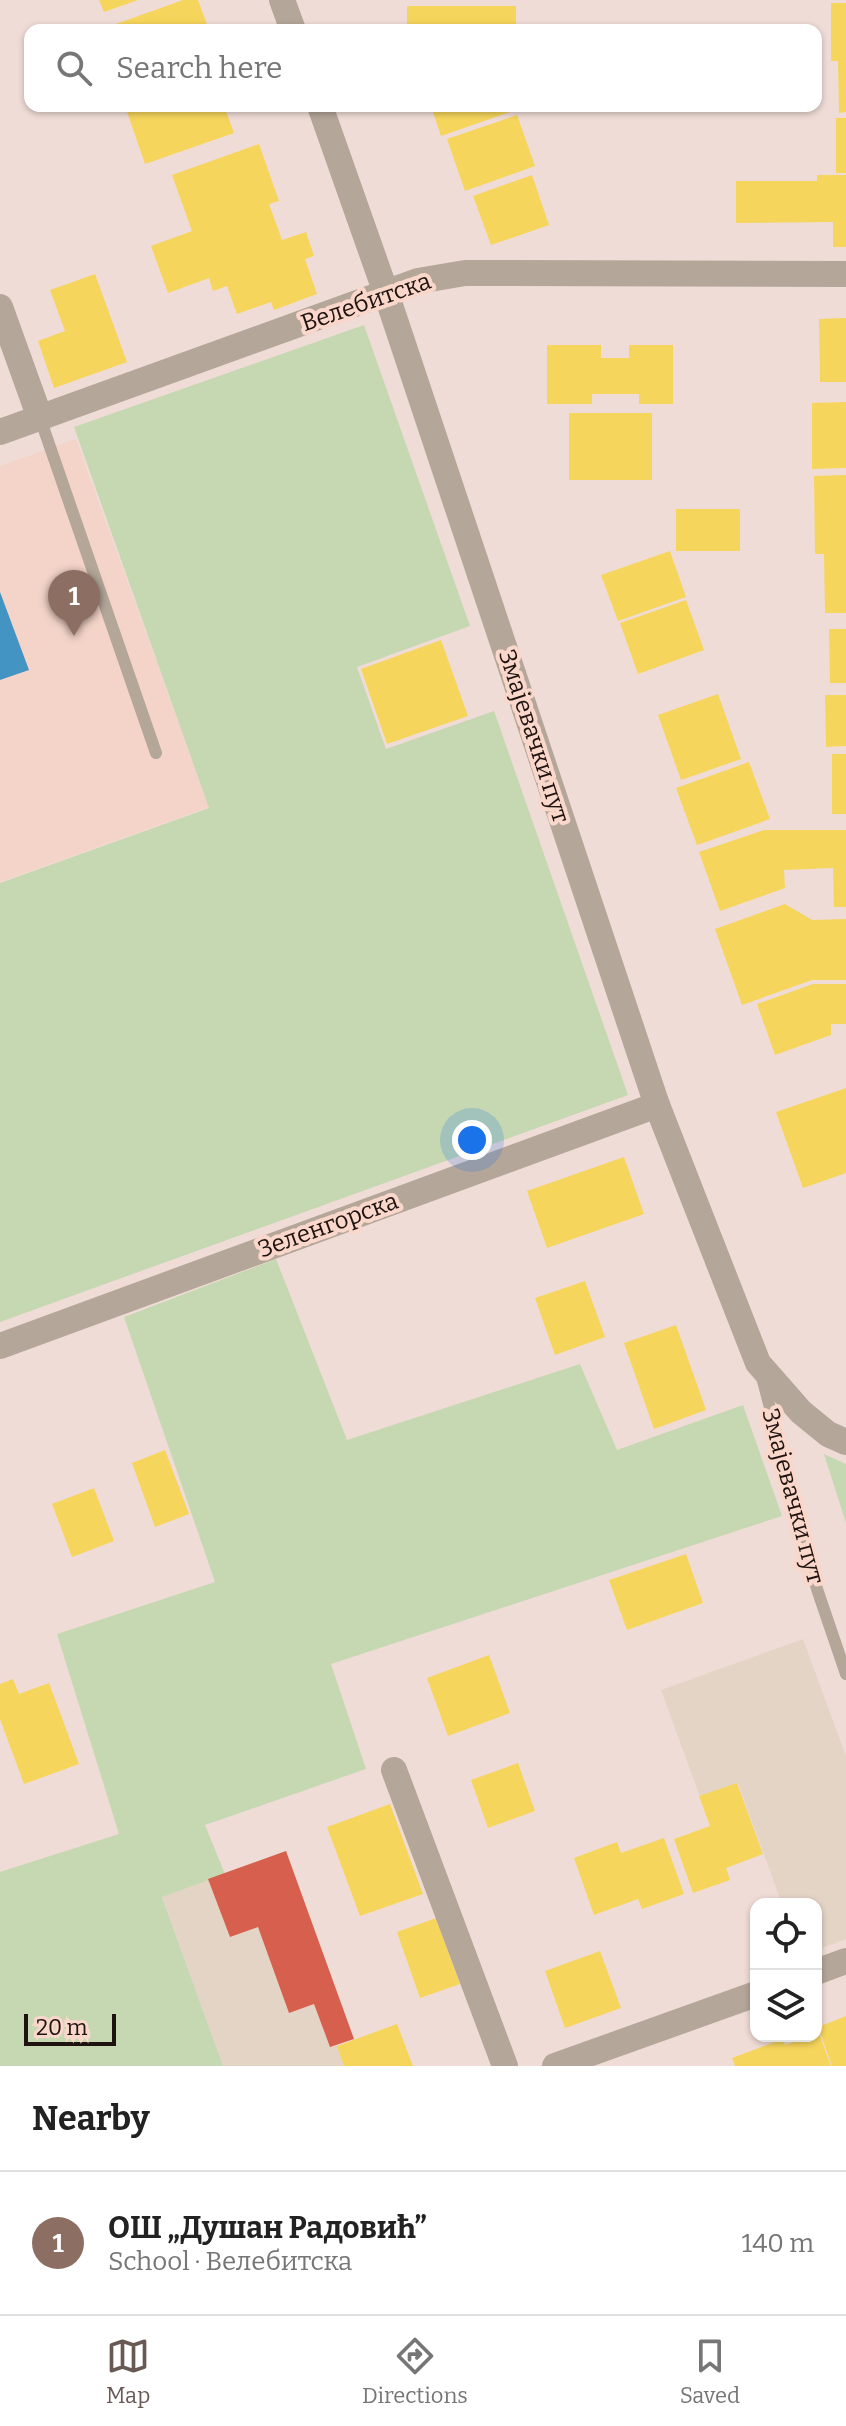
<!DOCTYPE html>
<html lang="en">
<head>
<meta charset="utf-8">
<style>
  :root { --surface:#fff; --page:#f2f2f2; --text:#222; --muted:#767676; --line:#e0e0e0; --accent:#685955 }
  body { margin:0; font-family:Bitter,serif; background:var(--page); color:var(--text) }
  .controls { position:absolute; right:24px; bottom:24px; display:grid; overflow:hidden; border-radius:16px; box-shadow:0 2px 6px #0004 }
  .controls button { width:72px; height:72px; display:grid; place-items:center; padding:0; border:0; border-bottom:2px solid var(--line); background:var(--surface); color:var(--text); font:40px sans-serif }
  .scale { position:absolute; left:24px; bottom:20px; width:92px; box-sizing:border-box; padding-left:8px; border:4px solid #1f130f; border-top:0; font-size:22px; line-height:28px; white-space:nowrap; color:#1f130f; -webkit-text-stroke:6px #fad7cb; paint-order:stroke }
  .you { position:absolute; left:472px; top:1140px; width:28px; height:28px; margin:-20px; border:6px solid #fff; border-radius:50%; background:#1a73e8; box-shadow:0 0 0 12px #1a73e833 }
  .badge { display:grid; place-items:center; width:52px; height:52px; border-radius:50%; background:var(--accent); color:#fff; font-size:26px; font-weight:700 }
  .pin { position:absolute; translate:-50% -66px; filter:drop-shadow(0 2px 4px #0008) }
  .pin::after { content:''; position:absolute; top:42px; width:28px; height:24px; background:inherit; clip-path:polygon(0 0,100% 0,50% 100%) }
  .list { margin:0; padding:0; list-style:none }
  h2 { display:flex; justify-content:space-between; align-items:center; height:104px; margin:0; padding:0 32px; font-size:34px }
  h2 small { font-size:26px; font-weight:400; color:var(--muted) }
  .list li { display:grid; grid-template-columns:52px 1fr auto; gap:24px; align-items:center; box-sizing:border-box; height:144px; padding:0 32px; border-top:2px solid var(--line) }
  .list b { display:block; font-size:30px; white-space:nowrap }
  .list p { margin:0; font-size:26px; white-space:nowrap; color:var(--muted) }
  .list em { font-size:26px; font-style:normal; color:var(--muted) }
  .icon { flex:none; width:44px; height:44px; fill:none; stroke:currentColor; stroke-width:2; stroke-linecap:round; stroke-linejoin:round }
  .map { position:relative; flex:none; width:846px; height:2066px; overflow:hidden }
  .search { position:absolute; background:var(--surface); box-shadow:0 2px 6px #0004; left:24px; right:24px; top:24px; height:88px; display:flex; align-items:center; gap:20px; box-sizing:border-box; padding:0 28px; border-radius:16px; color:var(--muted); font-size:30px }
  .sheet { height:248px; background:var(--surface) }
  nav { display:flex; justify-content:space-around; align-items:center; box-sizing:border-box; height:112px; border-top:2px solid var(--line); background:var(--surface); font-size:22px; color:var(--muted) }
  nav a { display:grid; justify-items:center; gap:4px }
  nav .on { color:var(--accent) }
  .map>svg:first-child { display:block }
  .commercial { fill:#e4d4c6 }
  .built { fill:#f4d4c9 }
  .green { fill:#c5d8b1 }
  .homes { fill:#f6d55c }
  .shops { fill:#d6604d }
  .schools { fill:#4393c3 }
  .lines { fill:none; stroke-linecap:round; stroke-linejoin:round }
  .service { stroke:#b4a699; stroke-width:12 }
  .minor { stroke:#b4a699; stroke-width:26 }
  .labels { text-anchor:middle; stroke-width:8; stroke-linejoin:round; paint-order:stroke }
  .street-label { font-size:24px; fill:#1f130f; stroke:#fad7cb }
</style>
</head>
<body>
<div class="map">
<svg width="846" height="2066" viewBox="0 0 846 2066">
  <rect width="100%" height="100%" fill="#f0dcd6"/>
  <!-- commercial -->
  <g class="commercial">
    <path d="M 803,1639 L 846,1756 L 846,1939 L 816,1950 L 816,1904 L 782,1904 L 738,1783 L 700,1797 L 661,1690 Z"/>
    <path d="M 286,1851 L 354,2039 L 337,2045 L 344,2066 L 223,2066 L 162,1896 Z"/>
  </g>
  <!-- built -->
  <path class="built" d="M 76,439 L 209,807 L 0,882 L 0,466 Z"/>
  <!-- green -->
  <g class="green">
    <path d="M 364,325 L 470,626 L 357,667 L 386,749 L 494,711 L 628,1095 L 0,1322 L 0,883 L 209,808 L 74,427 Z"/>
    <path d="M 276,1259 L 347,1440 L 580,1364 L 617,1450 L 743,1405 L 782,1516 L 331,1664 L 366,1769 L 205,1825 L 225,1874 L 162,1897 L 223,2066 L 0,2066 L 0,1872 L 119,1834 L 57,1634 L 215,1582 L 124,1317 Z"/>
    <path d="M 824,1454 L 846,1464 L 846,1523 Z"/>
  </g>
  <!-- homes -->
  <g class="homes">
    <path d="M 99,0 L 138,0 L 104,12 Z"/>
    <path d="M 183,0 L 198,0 L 209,30 L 118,30 L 116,24 Z"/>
    <path d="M 831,3 L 846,3 L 846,112 L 839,113 L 838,61 L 831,61 Z"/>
    <rect x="407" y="6" width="109" height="24"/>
    <path d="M 125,106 L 224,106 L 234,133 L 145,164 Z"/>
    <path d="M 431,106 L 527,106 L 441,136 Z"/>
    <path d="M 517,115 L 535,166 L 465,191 L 447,139 Z"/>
    <rect x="836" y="118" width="10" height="55"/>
    <path d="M 259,144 L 279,201 L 269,204 L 282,240 L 306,232 L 314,256 L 305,259 L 317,294 L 274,310 L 271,302 L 237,314 L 227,286 L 213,291 L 209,278 L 168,293 L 151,246 L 192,231 L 172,175 Z"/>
    <path d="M 532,175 L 549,225 L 491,245 L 473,196 Z"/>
    <path d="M 817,175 L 846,175 L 846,247 L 833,247 L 833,222 L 736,223 L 736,181 L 817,181 Z"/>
    <path d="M 95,274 L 127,362 L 54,388 L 38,341 L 65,331 L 50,290 Z"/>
    <path d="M 846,318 L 846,382 L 820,382 L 819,319 Z"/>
    <path d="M 547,345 L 601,345 L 601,358 L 629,358 L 629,345 L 673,345 L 673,404 L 639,404 L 639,394 L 592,394 L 592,404 L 547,404 Z"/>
    <path d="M 846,402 L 846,468 L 812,469 L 812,403 Z"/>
    <rect x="569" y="413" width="83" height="67"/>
    <path d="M 846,475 L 846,613 L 825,613 L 824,554 L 815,554 L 814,476 Z"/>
    <rect x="676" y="509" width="64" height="42"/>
    <path d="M 670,551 L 686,597 L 618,621 L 601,575 Z"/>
    <path d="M 686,600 L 704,650 L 638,674 L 620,623 Z"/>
    <path d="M 829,629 L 846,629 L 846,683 L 830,683 Z"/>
    <path d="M 441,640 L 468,716 L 387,744 L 361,669 Z"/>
    <path d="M 718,694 L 741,759 L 681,780 L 658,715 Z"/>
    <path d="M 825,695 L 846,695 L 846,746 L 826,747 Z"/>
    <rect x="832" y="754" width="14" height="60"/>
    <path d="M 749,762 L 770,819 L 697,845 L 676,788 Z"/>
    <path d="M 764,830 L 846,830 L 846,907 L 834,907 L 833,868 L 784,870 L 785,888 L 720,911 L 699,852 Z"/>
    <path d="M 785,904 L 812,920 L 846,919 L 846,980 L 812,980 L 742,1005 L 715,929 Z"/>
    <path d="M 813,984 L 846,984 L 846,1024 L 831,1024 L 831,1035 L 775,1055 L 757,1004 Z"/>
    <path d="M 846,1088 L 846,1173 L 803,1188 L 776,1112 Z"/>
    <path d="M 624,1157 L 644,1214 L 547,1248 L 527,1191 Z"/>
    <path d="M 585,1281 L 605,1337 L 555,1355 L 535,1298 Z"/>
    <path d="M 676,1325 L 706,1410 L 654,1429 L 624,1343 Z"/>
    <path d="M 165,1450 L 189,1514 L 155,1527 L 132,1463 Z"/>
    <path d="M 94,1488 L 114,1541 L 72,1557 L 52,1504 Z"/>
    <path d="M 686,1554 L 703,1603 L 627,1630 L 609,1580 Z"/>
    <path d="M 489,1655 L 510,1713 L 448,1736 L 427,1678 Z"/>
    <path d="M 13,1679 L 19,1694 L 49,1683 L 79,1764 L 24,1784 L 0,1719 L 0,1684 Z"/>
    <path d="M 518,1763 L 535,1811 L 488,1828 L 471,1780 Z"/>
    <path d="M 737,1783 L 763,1854 L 726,1868 L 730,1880 L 693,1893 L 674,1839 L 710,1826 L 699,1796 Z"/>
    <path d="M 390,1804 L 423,1894 L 360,1916 L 327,1827 Z"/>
    <path d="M 664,1838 L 684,1894 L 642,1909 L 638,1899 L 594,1915 L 574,1858 L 617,1842 L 621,1853 Z"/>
    <path d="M 436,1918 L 460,1984 L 420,1998 L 397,1932 Z"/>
    <path d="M 600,1951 L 621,2008 L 565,2028 L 545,1971 Z"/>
    <path d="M 846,2016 L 846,2066 L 832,2066 L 818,2027 Z"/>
    <path d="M 397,2024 L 413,2066 L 344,2066 L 337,2046 Z"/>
    <path d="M 819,2033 L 831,2066 L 735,2066 L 732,2058 L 783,2039 L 785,2045 Z"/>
  </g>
  <!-- shops -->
  <path class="shops" d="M 286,1851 L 354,2039 L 330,2047 L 314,2004 L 289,2013 L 258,1927 L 230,1937 L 208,1879 Z"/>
  <!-- schools -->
  <path class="schools" d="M 0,592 L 29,670 L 0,680 Z"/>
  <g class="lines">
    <!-- service -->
    <g class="service">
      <path d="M 40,418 L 156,753"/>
      <path d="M 762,1377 L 817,1589 L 846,1674"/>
    </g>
    <!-- minor -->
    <g class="minor">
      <path d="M 282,0 L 293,30"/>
      <path d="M 320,106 L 386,293 L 657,1105 L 758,1363 L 801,1412 L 828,1434 L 846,1442"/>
      <path d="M 0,307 L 40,418"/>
      <path d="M 0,432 L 418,281 L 465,273 L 846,274"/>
      <path d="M 0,1346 L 657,1105"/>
      <path d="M 394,1770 L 505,2066"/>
      <path d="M 816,1972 L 846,1961"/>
      <path d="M 555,2066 L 756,1994"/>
    </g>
  </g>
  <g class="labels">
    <!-- street labels -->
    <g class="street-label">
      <text transform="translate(366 302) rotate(-19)" y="8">Велебитска</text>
      <text transform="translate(534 736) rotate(72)" y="8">Змајевачки пут</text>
      <text transform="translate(328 1225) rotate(-20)" y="8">Зеленгорска</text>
      <text transform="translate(793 1496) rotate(75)" y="8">Змајевачки пут</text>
    </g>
  </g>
</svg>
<div class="controls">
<button><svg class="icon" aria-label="locate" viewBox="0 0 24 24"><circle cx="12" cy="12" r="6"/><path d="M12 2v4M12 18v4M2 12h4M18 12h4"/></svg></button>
<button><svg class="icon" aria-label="layers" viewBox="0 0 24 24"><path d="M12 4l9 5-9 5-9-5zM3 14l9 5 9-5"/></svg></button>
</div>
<div class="scale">20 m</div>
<div class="you"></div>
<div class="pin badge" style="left:74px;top:636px;background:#8d6e63">1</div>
<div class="search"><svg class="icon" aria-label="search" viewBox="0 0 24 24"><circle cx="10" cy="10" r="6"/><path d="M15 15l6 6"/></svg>Search here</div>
</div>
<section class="sheet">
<h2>Nearby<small></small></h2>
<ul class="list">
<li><span class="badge" style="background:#8d6e63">1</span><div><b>ОШ „Душан Радовић”</b><p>School · Велебитска</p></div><em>140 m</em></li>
</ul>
</section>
<nav>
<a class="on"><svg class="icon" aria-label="map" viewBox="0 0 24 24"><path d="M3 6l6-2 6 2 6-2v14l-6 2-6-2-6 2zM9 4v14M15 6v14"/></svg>Map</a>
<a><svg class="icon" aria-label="directions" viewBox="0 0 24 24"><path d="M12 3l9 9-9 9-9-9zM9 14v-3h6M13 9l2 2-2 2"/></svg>Directions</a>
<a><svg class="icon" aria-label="saved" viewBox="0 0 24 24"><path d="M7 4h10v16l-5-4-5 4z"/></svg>Saved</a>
</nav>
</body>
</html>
